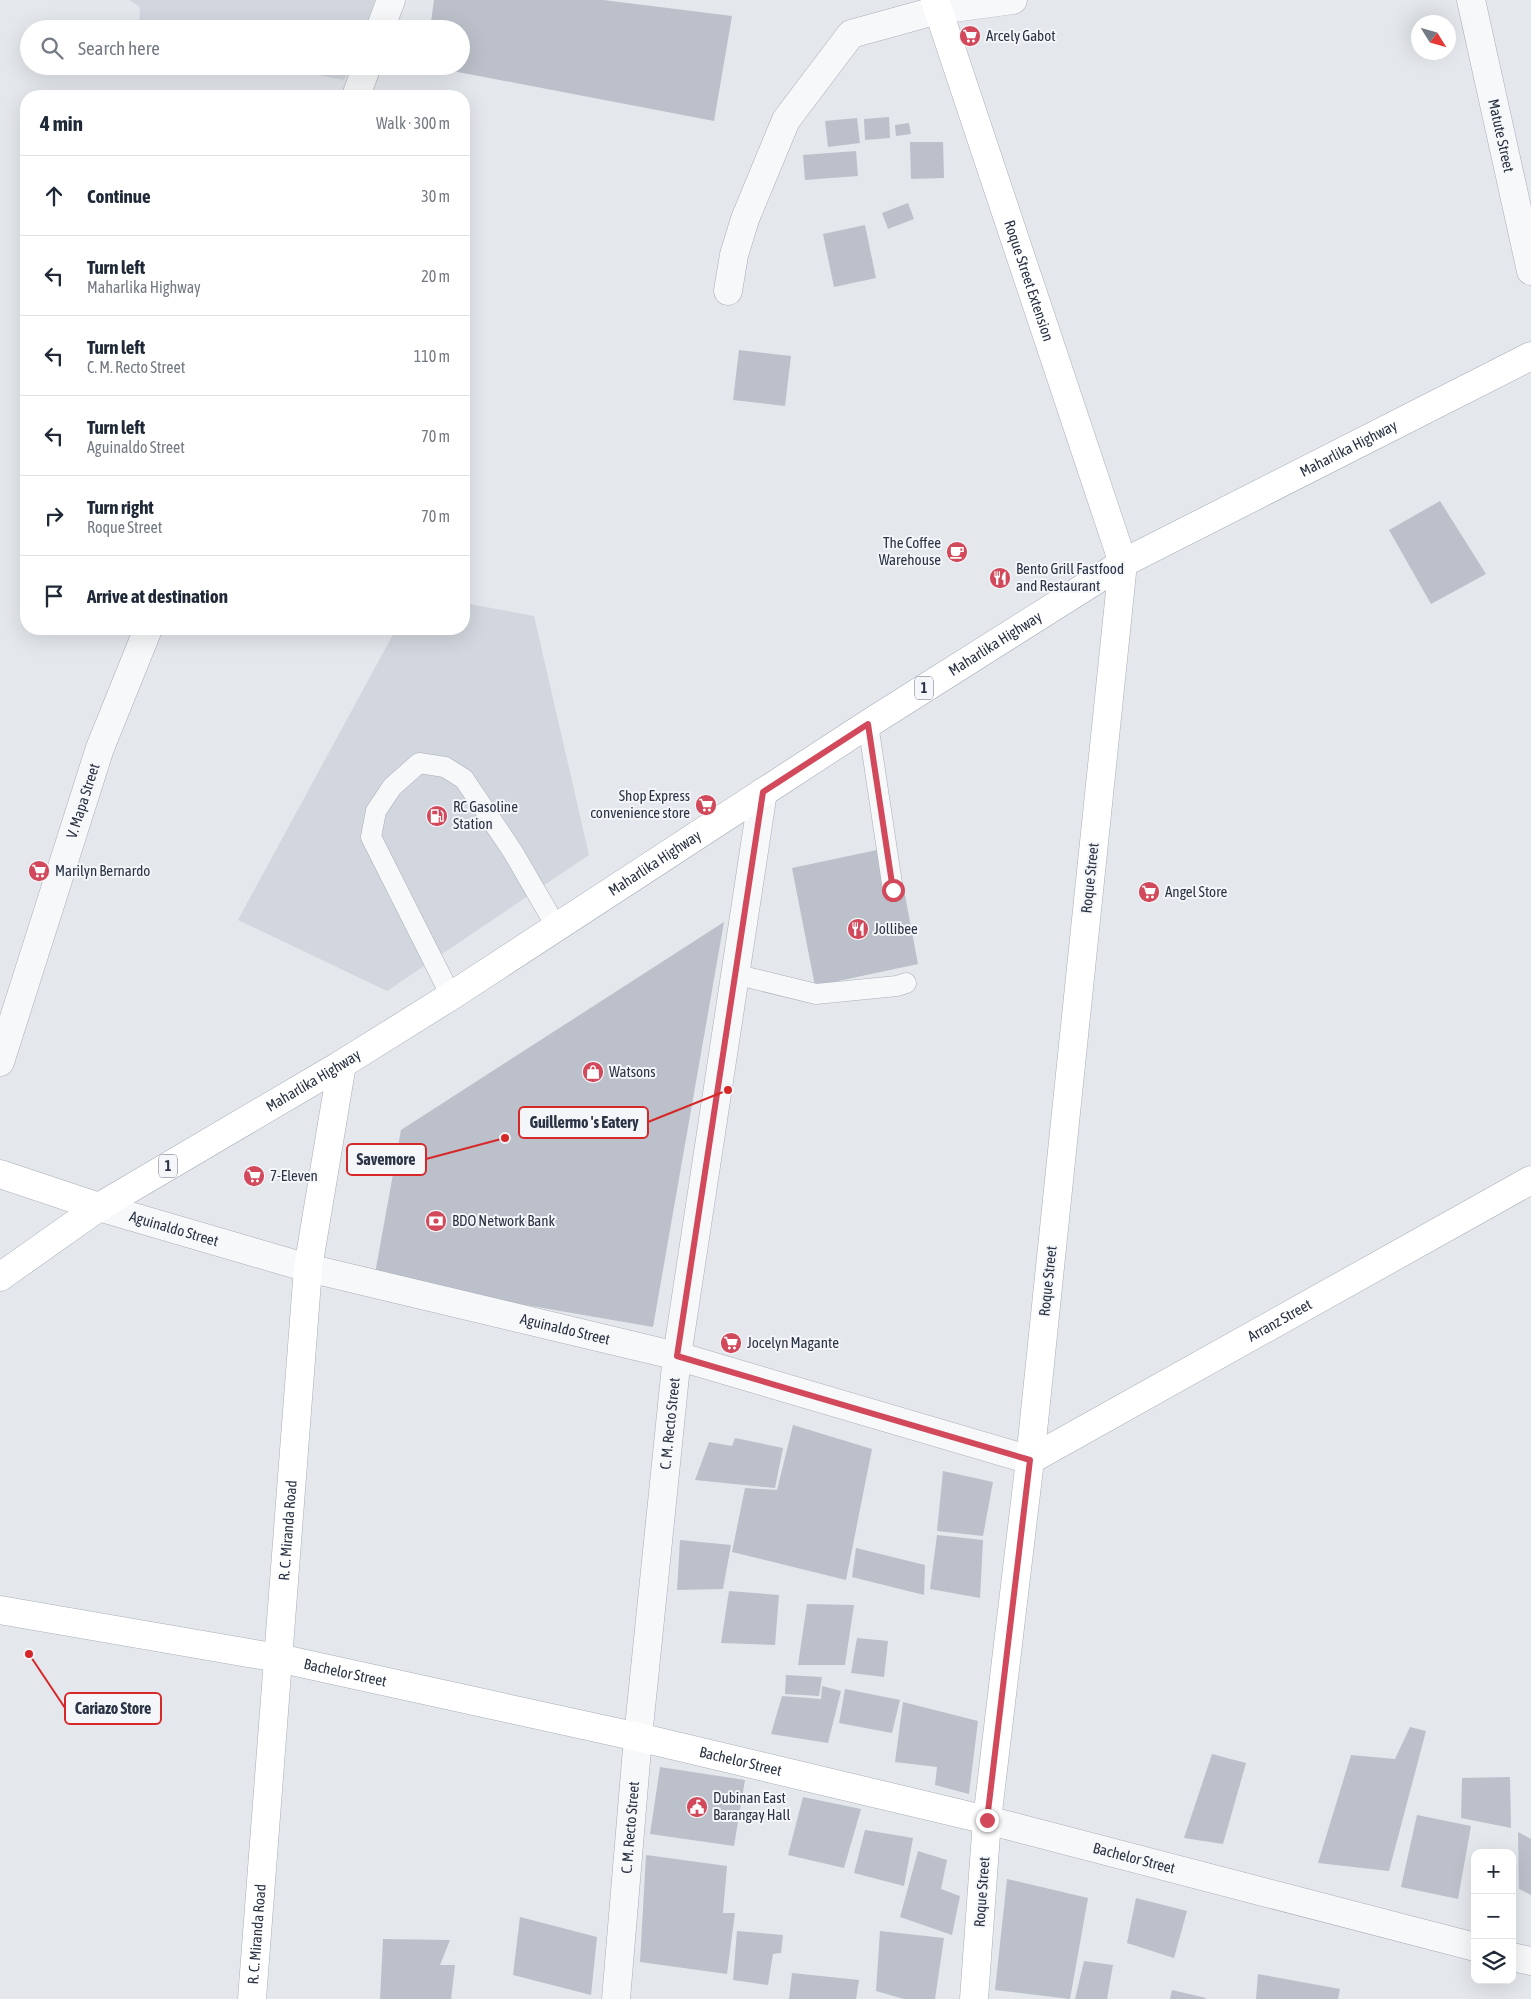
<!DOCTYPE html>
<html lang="en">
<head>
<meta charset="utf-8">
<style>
  :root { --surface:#fff; --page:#f2f2f3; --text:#1f2937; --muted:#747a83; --line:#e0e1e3 }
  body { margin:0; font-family:"Asap Condensed",sans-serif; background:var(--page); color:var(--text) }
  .controls { position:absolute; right:15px; bottom:15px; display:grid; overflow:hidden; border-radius:10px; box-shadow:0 5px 20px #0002 }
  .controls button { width:45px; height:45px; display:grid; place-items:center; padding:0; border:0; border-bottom:1px solid var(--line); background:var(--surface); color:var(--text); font:25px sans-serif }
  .compass { position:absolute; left:1411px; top:15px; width:45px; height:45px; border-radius:50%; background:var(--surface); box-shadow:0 5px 20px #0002; rotate:127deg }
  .stop { position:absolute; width:15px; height:15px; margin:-11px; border:4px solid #d1495b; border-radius:50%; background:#fff }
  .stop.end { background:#d1495b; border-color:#fff; box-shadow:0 1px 5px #0008 }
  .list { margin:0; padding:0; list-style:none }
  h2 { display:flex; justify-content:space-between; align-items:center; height:65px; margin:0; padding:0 20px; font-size:21px }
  h2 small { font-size:16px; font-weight:400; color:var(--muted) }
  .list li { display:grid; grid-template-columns:32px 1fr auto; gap:15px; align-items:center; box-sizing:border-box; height:80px; padding:0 20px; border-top:1px solid var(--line) }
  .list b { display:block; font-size:19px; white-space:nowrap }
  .list p { margin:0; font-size:16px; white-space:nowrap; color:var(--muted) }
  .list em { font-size:16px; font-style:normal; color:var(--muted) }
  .icon { flex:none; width:28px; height:28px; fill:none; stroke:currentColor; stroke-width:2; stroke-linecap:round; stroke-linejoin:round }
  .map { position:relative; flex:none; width:1531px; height:1999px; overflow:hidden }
  .search { position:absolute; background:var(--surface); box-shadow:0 5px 20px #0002; left:20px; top:20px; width:450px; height:55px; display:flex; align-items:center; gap:12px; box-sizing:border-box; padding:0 18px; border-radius:28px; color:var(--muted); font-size:19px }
  .panel { position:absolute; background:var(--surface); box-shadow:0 5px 20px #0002; left:20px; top:90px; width:450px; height:545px; border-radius:20px }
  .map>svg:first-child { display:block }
  .built { fill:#d2d6de }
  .building { fill:#bbc0ca }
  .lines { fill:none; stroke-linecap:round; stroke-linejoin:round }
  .lane-casing { stroke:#a9aeb7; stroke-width:21 }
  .street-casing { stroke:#a9aeb7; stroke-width:29 }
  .secondary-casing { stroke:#a9aeb7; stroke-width:29 }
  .primary-casing { stroke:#a3abb8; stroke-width:29 }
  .lane { stroke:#f7f8fa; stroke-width:20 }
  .street { stroke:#f7f8fa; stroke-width:28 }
  .secondary { stroke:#fff; stroke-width:28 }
  .primary { stroke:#fff; stroke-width:28 }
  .route { stroke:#d1495b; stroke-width:6 }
  .labels { text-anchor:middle; stroke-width:4; stroke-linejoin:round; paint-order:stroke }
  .shield { fill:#f4f6f9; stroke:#676e7b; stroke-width:1 }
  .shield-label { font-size:14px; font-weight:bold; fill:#2b3445 }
  .poi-label { font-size:15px; fill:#2b3445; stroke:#f4f6f9; text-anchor:start }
  .street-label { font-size:15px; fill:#2b3445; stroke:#f4f6f9 }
  .leader { fill:none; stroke:#d62828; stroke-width:2 }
  .callout-dot { fill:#d62828; stroke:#f4f6f9; stroke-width:2 }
  .callout { fill:#f4f6f9; stroke:#d62828; stroke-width:2 }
  .callout-label { font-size:16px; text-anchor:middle; font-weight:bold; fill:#2b3445 }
</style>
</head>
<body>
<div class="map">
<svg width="1531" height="1999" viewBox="0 0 1531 1999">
  <rect width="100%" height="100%" fill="#e4e7ec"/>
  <!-- built -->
  <g class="built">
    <path d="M 129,0 L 375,0 L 365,29 L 139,29 L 140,7 Z"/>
    <path d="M 267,66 L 350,66 L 344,80 Z"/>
    <path d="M 464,603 L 534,616 L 589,855 L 387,991 L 238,920 L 396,629 L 464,629 Z"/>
  </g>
  <!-- building -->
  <g class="building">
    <path d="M 434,0 L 603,0 L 732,16 L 714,121 L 432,67 L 461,66 L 461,29 L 430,29 Z"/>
    <path d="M 889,117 L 890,138 L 865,140 L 864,119 Z"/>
    <path d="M 857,118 L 860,143 L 828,147 L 825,121 Z"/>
    <path d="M 909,123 L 911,134 L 896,136 L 895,125 Z"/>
    <path d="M 910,142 L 943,142 L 944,178 L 911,179 Z"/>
    <path d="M 856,151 L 858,176 L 805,180 L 803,155 Z"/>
    <path d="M 908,203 L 914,219 L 888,229 L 882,213 Z"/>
    <path d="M 865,225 L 876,278 L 834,287 L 823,234 Z"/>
    <path d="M 739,350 L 791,356 L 785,406 L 733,400 Z"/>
    <path d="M 1440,501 L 1486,574 L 1431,604 L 1389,530 Z"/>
    <path d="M 877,850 L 886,893 L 904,890 L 918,964 L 815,986 L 792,868 Z"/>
    <path d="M 724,922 L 653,1327 L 374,1279 L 401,1130 Z"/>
    <path d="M 793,1425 L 872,1449 L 846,1580 L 732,1552 L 745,1488 L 777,1490 Z"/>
    <path d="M 735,1438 L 783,1448 L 775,1488 L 695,1480 L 709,1442 L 732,1446 Z"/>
    <path d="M 943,1471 L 993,1482 L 983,1536 L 937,1531 Z"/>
    <path d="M 937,1535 L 983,1540 L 980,1598 L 930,1589 Z"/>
    <path d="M 680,1540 L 731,1545 L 723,1589 L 677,1590 Z"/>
    <path d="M 856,1548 L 925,1565 L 924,1595 L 852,1577 Z"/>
    <path d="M 729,1591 L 779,1595 L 775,1645 L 721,1643 Z"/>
    <path d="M 807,1604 L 854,1605 L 845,1665 L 798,1665 Z"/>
    <path d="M 857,1638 L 888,1641 L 884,1677 L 851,1673 Z"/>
    <path d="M 786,1675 L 822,1677 L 819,1696 L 785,1694 Z"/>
    <path d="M 822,1686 L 841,1691 L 828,1743 L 771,1734 L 782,1696 L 821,1699 Z"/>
    <path d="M 845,1689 L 900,1700 L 892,1733 L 839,1723 Z"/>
    <path d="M 903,1702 L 978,1721 L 969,1794 L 935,1785 L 937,1767 L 895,1762 Z"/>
    <path d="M 1410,1727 L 1426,1731 L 1389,1871 L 1318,1863 L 1351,1755 L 1395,1759 Z"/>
    <path d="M 1212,1754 L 1246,1763 L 1223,1844 L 1184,1838 Z"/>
    <path d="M 660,1767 L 745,1780 L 734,1846 L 650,1834 Z"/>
    <path d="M 1510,1777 L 1511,1828 L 1461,1818 L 1462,1778 Z"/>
    <path d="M 803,1797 L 861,1809 L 844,1868 L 788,1855 Z"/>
    <path d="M 1417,1815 L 1471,1826 L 1458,1899 L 1401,1887 Z"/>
    <path d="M 865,1830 L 913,1838 L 904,1886 L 854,1873 Z"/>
    <path d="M 1518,1832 L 1531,1839 L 1531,1895 L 1519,1889 Z"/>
    <path d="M 918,1851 L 947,1860 L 941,1889 L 960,1896 L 952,1935 L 900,1917 Z"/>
    <path d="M 646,1855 L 727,1866 L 723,1913 L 735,1913 L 727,1974 L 640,1962 Z"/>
    <path d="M 1007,1879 L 1088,1898 L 1070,1999 L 995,1990 Z"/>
    <path d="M 1136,1898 L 1187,1911 L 1174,1958 L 1127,1943 Z"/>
    <path d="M 520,1917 L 597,1937 L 591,1995 L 513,1975 Z"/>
    <path d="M 737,1931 L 783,1935 L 781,1953 L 773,1954 L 768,1985 L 733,1980 Z"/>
    <path d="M 880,1931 L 944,1938 L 935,1999 L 904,1999 L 876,1991 Z"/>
    <path d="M 383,1939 L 450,1940 L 440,1965 L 455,1965 L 451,1999 L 380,1999 Z"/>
    <path d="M 1084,1961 L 1113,1965 L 1107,1999 L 1075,1999 Z"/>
    <path d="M 792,1973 L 859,1980 L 856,1999 L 789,1999 Z"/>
    <path d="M 1258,1974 L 1340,1989 L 1338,1999 L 1256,1999 Z"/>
    <path d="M 1172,1990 L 1206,1998 L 1205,1999 L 1170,1999 Z"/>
  </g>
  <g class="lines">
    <!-- lane casing -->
    <g class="lane-casing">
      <g id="lane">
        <path d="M 868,724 L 893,890"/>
        <path d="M 734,974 L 816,994 L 897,986 L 906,983"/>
        <path d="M 451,996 L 371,837 L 376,811 L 392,787 L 419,763 L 445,767 L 464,779 L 513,852 L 557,928"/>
      </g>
    </g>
    <!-- street casing -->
    <g class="street-casing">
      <g id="street">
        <path id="s1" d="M 1471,0 L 1531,271"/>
        <path d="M 380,29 L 391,0"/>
        <path d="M 356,96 L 367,66"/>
        <path d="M 728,291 L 734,255 L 745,219 L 786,120 L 851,34 L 938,10 L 1013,0"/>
        <path id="s2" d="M 0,1062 L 100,748 L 148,629"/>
        <path id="s3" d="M 99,1207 L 308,1268 L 677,1356 L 1030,1460"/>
        <path id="s4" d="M 987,1820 L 1475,1947"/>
        <path d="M 1512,1957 L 1531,1961"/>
        <path id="s5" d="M 616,1999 L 638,1737 L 677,1356 L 763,792"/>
      </g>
    </g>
    <!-- secondary casing -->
    <g class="secondary-casing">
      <g id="secondary">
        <path id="s6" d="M 935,0 L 1123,563 L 1030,1460 L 987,1820 L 974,1999"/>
        <path d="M 0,1174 L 99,1207"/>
        <path id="s7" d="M 1030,1460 L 1531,1180"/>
        <path id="s8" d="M 0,1610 L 278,1658 L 638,1737 L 987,1820"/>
        <path id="s9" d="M 252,1999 L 308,1268 L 342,1064"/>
      </g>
    </g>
    <!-- primary casing -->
    <g class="primary-casing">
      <g id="primary">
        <path id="s10" d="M 0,1277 L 99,1207 L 342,1064 L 451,996 L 868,724 L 1123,563 L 1531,356"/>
      </g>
    </g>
    <!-- lane -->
    <use href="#lane" class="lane"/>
    <!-- street -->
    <use href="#street" class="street"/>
    <!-- secondary -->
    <use href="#secondary" class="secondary"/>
    <!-- primary -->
    <use href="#primary" class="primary"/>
  </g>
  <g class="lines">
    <!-- route -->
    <path class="route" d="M 893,890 L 868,724 L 763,792 L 677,1356 L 1030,1460 L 987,1820"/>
  </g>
  <!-- icons -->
  <defs>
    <g id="supermarket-disc" transform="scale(1.125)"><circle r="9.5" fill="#d1495b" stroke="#f4f6f9"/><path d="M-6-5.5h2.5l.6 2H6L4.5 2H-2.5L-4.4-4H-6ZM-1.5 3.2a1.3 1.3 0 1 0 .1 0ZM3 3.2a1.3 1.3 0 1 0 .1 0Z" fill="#fff"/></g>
    <g id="cafe-disc" transform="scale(1.125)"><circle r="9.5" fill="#d1495b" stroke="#f4f6f9"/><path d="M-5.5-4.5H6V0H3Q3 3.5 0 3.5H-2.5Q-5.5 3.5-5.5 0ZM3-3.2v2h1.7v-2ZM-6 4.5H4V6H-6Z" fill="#fff"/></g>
    <g id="restaurant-disc" transform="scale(1.125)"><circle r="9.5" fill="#d1495b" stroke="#f4f6f9"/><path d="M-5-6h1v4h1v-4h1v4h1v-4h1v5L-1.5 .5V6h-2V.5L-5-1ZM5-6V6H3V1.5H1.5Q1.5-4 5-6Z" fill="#fff"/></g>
    <g id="fuel-disc" transform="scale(1.125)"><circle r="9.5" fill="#d1495b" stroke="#f4f6f9"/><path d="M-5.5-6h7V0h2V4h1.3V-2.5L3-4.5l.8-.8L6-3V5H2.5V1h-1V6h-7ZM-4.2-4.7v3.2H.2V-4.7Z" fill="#fff"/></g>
    <g id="shop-disc" transform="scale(1.125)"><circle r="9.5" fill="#d1495b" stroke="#f4f6f9"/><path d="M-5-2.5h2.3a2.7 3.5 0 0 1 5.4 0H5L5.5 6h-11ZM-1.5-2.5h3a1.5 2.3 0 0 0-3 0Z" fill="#fff"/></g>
    <g id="bank-disc" transform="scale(1.125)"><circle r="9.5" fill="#d1495b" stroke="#f4f6f9"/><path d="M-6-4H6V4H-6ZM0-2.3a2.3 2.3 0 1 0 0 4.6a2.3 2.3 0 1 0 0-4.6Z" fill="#fff"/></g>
    <g id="civic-disc" transform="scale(1.125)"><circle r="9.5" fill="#d1495b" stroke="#f4f6f9"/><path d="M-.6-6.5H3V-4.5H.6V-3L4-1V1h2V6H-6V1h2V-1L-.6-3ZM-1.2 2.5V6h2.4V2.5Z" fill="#fff"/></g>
  </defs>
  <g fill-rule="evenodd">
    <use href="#supermarket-disc" x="970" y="36"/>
    <use href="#cafe-disc" x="957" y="552"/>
    <use href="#restaurant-disc" x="1000" y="578"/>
    <use href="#supermarket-disc" x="706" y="805"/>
    <use href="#fuel-disc" x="437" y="816"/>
    <use href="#supermarket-disc" x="39" y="871"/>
    <use href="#supermarket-disc" x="1149" y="892"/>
    <use href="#restaurant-disc" x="858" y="929"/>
    <use href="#shop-disc" x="593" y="1072"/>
    <use href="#supermarket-disc" x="254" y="1176"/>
    <use href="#bank-disc" x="436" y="1221"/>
    <use href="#supermarket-disc" x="731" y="1343"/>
    <use href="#civic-disc" x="697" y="1807"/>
  </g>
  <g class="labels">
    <!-- shield labels -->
    <g class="shield">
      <rect x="915" y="676.5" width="18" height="23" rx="4"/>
      <rect x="159" y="1154.5" width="18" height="23" rx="4"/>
    </g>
    <g class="shield-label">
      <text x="924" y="693">1</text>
      <text x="168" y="1171">1</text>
    </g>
    <!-- poi labels -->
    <g class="poi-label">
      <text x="986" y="41">Arcely Gabot</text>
      <text x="941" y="548" text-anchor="end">The Coffee<tspan x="941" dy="17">Warehouse</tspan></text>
      <text x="1016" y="574">Bento Grill Fastfood<tspan x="1016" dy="17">and Restaurant</tspan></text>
      <text x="690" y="801" text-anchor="end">Shop Express<tspan x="690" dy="17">convenience store</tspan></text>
      <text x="453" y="812">RC Gasoline<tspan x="453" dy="17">Station</tspan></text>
      <text x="55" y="876">Marilyn Bernardo</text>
      <text x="1165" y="897">Angel Store</text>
      <text x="874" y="934">Jollibee</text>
      <text x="609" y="1077">Watsons</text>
      <text x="270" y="1181">7-Eleven</text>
      <text x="452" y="1226">BDO Network Bank</text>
      <text x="747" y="1348">Jocelyn Magante</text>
      <text x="713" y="1803">Dubinan East<tspan x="713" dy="17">Barangay Hall</tspan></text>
    </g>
    <!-- street labels -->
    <g class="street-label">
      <text dy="5" stroke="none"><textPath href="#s1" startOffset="139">Matute Street</textPath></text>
      <text dy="5" stroke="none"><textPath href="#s6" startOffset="296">Roque Street Extension</textPath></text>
      <text dy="5" stroke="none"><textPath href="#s10" startOffset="1584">Maharlika Highway</textPath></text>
      <text dy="5" stroke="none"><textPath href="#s10" startOffset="1180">Maharlika Highway</textPath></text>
      <text dy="5" stroke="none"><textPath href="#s2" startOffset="274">V. Mapa Street</textPath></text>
      <text dy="5" stroke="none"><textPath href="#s10" startOffset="775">Maharlika Highway</textPath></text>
      <text transform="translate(1090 878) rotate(-84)" y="5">Roque Street</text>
      <text dy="5" stroke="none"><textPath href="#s10" startOffset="370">Maharlika Highway</textPath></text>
      <text dy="5" stroke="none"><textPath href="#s3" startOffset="78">Aguinaldo Street</textPath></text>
      <text transform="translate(1048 1281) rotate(-84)" y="5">Roque Street</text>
      <text dy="5" stroke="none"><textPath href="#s7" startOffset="286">Arranz Street</textPath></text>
      <text dy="5" stroke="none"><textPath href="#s3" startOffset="482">Aguinaldo Street</textPath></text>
      <text dy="5" stroke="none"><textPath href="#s5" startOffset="578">C. M. Recto Street</textPath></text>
      <text dy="5" stroke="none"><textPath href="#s9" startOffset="470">R. C. Miranda Road</textPath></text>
      <text dy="5" stroke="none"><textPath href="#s8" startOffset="351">Bachelor Street</textPath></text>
      <text dy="5" stroke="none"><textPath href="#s8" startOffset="756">Bachelor Street</textPath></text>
      <text dy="5" stroke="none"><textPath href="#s5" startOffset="172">C. M. Recto Street</textPath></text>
      <text dy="5" stroke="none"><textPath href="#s4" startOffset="152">Bachelor Street</textPath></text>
      <text transform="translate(982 1892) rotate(-86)" y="5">Roque Street</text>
      <text dy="5" stroke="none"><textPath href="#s9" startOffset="65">R. C. Miranda Road</textPath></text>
    </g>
  </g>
  <!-- callouts -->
  <path class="leader" d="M728 1090L648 1122M505 1138L426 1159M29 1654L65 1708"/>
  <g class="callout-dot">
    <circle cx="728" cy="1090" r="5"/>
    <circle cx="505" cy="1138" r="5"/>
    <circle cx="29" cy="1654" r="5"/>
  </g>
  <g class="callout">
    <rect x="519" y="1107" width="129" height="31" rx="5"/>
    <rect x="347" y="1144" width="79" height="31" rx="5"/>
    <rect x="65" y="1693" width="96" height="31" rx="5"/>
  </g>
  <g class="callout-label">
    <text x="584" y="1128">Guillermo 's Eatery</text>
    <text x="386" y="1165">Savemore</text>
    <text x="113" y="1714">Cariazo Store</text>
  </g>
</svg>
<div class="controls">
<button>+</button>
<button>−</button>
<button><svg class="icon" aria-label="layers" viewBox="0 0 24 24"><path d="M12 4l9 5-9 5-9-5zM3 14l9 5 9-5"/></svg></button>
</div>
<svg class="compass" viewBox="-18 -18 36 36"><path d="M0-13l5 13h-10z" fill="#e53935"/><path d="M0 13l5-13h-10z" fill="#747a83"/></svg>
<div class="stop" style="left:893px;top:890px"></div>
<div class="stop end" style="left:987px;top:1820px"></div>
<div class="search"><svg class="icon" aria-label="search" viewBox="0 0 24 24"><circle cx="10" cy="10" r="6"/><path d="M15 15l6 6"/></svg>Search here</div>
<section class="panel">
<h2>4 min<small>Walk · 300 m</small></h2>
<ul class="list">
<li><svg class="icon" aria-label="ahead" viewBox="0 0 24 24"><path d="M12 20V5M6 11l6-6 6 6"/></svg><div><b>Continue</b></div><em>30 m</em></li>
<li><svg class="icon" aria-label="left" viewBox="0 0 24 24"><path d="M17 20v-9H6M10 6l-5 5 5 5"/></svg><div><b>Turn left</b><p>Maharlika Highway</p></div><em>20 m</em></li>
<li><svg class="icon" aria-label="left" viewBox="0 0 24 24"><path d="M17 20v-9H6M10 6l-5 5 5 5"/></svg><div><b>Turn left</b><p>C. M. Recto Street</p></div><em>110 m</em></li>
<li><svg class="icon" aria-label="left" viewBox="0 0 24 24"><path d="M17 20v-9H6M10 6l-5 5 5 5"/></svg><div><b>Turn left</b><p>Aguinaldo Street</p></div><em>70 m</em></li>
<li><svg class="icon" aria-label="right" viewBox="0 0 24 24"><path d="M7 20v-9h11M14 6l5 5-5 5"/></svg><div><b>Turn right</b><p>Roque Street</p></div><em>70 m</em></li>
<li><svg class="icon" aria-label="arrive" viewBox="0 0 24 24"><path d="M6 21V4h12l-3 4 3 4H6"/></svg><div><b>Arrive at destination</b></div></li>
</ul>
</section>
</div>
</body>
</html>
